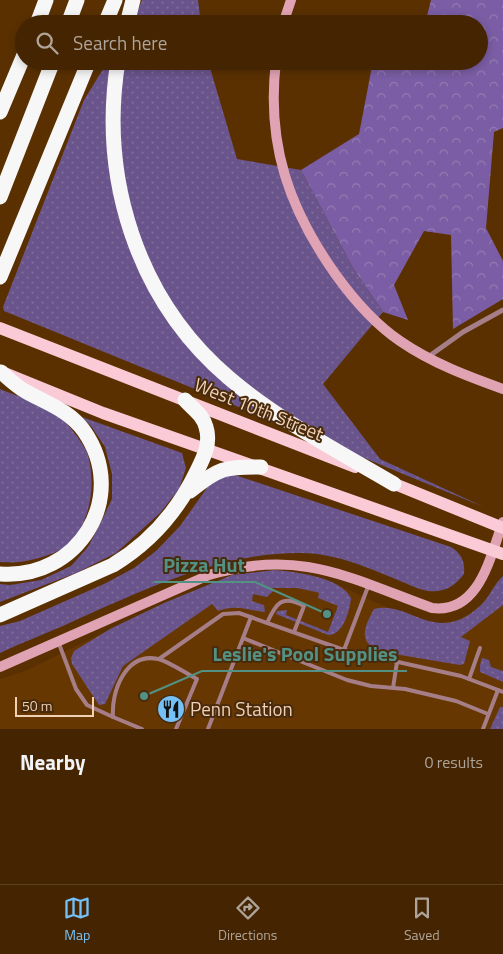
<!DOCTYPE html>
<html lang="en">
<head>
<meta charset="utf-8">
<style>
  :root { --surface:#442401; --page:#4b2c0b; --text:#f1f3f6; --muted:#afa499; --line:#5c4123; --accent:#75c0f6 }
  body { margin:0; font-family:"Titillium Web",sans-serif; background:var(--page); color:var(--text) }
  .scale { position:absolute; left:15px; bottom:12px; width:79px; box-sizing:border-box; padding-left:5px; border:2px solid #f1d1b6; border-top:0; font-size:14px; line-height:18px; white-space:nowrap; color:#f1d1b6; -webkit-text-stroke:4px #482a0c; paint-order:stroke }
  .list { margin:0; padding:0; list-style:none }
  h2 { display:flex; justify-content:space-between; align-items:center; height:65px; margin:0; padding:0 20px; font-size:21px }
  h2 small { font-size:16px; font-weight:400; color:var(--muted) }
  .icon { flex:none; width:28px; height:28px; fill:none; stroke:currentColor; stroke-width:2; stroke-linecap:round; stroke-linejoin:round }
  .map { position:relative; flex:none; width:503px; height:729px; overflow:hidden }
  .search { position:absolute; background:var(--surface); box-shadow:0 2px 8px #0003; left:15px; right:15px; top:15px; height:55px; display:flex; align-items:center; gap:12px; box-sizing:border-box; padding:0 18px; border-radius:28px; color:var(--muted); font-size:19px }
  .sheet { height:155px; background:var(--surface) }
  nav { display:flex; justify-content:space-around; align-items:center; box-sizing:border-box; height:70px; border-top:1px solid var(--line); background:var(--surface); font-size:14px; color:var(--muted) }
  nav a { display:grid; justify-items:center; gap:2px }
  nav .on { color:var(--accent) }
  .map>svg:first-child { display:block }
  .built { fill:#663700 }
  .grass { fill:url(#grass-dots) }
  .forest { fill:url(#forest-crowns) }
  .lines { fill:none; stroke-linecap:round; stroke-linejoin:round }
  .lane { stroke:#a57e88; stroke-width:4 }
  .street { stroke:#a57e88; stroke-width:5 }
  .secondary { stroke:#e0a3b3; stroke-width:10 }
  .primary { stroke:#facad6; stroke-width:12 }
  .highway { stroke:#f7f7f7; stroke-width:15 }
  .labels { text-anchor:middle; stroke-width:4; stroke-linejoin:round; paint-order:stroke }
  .street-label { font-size:19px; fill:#f1d1b6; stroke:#482a0c }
  .poi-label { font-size:19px; fill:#f1d1b6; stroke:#482a0c; text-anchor:start }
  .leader { fill:none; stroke:#539184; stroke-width:2 }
  .callout-dot { fill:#539184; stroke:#482a0c; stroke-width:2 }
  .callout-label { font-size:20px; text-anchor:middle; font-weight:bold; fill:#539184; stroke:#482a0c; stroke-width:4; stroke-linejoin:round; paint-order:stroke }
</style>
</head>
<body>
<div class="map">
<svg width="503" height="729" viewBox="0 0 503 729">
  <defs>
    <pattern id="grass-dots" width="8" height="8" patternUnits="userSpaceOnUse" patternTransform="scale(1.25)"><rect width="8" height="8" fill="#6a548c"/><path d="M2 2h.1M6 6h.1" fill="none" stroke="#806c9a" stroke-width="1.8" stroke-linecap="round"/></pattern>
    <pattern id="forest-crowns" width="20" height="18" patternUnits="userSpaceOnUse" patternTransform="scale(1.25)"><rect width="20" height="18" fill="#7a5da4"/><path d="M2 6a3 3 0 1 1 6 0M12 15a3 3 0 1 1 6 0" fill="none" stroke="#947bb2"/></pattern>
  </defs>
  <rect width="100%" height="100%" fill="#5a3001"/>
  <!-- built -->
  <path class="built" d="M 275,570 L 294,572 L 329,581 L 384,606 L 433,623 L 443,623 L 460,619 L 469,614 L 483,604 L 498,581 L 503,577 L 503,729 L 0,729 L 0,679 L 25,671 L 164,603 L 232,575 Z"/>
  <!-- grass -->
  <g class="grass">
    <path d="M 142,0 L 198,0 L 201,24 L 131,24 L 136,15 Z"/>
    <path d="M 108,61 L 208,61 L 237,159 L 301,170 L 353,268 L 383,312 L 323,384 L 380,459 L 484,507 L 4,311 L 3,307 L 84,100 Z"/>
    <path d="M 0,389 C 19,397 47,404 62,418 C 69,426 85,445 88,455 C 96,485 91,521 69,544 C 60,553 31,561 19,562 C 13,563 6,562 0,562 Z"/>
    <path d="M 82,417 L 182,453 L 186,468 L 179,489 L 160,513 L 116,553 L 76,573 L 0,602 L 0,584 L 10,585 L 41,580 L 71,566 L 88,547 L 100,524 L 112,499 L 112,474 L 105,447 L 91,426 Z"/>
    <path d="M 232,474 L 451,547 C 462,554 465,562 464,574 C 455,586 444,593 428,591 C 416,589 404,582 393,578 C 364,566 333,553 301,553 C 219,552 137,593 63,626 C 42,635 21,643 0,653 L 0,626 L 20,621 L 104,584 L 134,568 L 156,551 L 180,526 L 209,485 L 218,478 Z"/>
    <path d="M 275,570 C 297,572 340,577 351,598 C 350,610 343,636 328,635 L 276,614 L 277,611 L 287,610 L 286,615 L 328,632 L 338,606 L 318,598 L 319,593 L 316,592 L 297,588 L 272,588 L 273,591 L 267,597 L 253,594 L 252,601 L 264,605 L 265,612 C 247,610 236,604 218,611 L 212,604 L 123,666 L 105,704 L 99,705 L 72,664 L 71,658 L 74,651 L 110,629 L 164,603 L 232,575 Z"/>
    <path d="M 503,576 L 503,605 L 461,637 L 470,641 L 464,664 L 460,665 L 382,652 C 357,643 364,627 374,609 C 407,600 431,640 470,614 C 474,611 479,607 482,604 C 490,596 494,584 503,576 Z"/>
    <path d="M 482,658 L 489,660 L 491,667 L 503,671 L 503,682 L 480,672 L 480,665 Z"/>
    <path d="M 500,707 L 503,707 L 503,729 L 490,729 Z"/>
  </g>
  <!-- forest -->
  <path class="forest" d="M 431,0 L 503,0 L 503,128 L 494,132 L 486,228 L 503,261 L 503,299 L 453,329 L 451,235 L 424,231 L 394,285 L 408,320 L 383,312 L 353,268 L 301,170 L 359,134 L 373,61 L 479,61 L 479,24 L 425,24 Z"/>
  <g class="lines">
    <!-- lane -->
    <g class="lane">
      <path d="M 267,623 C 276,603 282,594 304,606 L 294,632"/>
      <path d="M 243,638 L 347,680 L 371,686 L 405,689 L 456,701 L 488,714"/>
      <path d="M 58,641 L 76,689 L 87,705 L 113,717"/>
      <path d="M 344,650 L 369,584"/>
      <path d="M 159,659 L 223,614 L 239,613 L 344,650 L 461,676 L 503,692"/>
      <path d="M 469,679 L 480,648"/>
      <path d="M 393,688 L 397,662"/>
      <path d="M 142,729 L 113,717 C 111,691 126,652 158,659 C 168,661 187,674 197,679 L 176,729"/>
      <path d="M 208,729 L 251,617"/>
      <path d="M 483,729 L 498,690"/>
    </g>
    <!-- street -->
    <path class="street" d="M 428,357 L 463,332 L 503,310"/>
    <!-- secondary -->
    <g class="secondary">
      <path d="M 283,24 L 291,0"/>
      <path d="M 276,61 C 266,144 289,209 336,275 C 354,300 375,324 400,341 C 432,363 467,376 503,389"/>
      <path d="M 0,667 L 209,575 C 300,548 349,578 432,608 C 480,614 490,556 503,522"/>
    </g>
    <!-- primary -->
    <g class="primary">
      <path d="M 0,328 L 355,467"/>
      <path d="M 7,374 L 103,413 L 503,554"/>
      <path d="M 385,480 L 503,528"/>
    </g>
    <!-- highway -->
    <g class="highway">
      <path d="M 37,24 L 46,0"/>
      <path d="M 68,24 L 77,0"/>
      <path d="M 105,24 L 115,0"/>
      <path d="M 127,24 L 133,0"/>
      <path d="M 118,61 C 99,178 137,300 229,378 C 278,420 338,451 394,484"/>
      <path d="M 0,112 L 24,55"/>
      <path d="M 0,197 L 53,61"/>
      <path d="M 0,277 L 89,61"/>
      <path d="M 190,491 C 220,468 222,467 261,467"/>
      <path d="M 0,574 C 78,580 130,497 84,431 C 69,410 46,403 25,391 C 16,386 8,378 1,372"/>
      <path d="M 0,615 L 113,565 C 151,542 178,511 197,471 C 204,457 211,443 206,427 C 203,415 193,409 185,400"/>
    </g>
  </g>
  <!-- icons -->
  <defs>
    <g id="restaurant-disc" transform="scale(1.4375)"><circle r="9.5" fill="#75c0f6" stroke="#482a0c"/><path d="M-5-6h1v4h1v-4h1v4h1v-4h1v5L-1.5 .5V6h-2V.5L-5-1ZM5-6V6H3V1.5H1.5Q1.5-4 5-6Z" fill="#111"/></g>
  </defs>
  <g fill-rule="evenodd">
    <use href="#restaurant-disc" x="171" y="709"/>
  </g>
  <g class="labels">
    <!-- street labels -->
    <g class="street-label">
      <text transform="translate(259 409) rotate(22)" y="7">West 10th Street</text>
    </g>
    <!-- poi labels -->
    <g class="poi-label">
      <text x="190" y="716">Penn Station</text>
    </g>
  </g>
  <!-- callouts -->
  <path class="leader" d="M327 614L255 582H154M144 696L202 671H407"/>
  <g class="callout-dot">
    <circle cx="327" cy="614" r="5"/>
    <circle cx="144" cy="696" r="5"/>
  </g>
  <g class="callout-label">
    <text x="204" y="572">Pizza Hut</text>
    <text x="305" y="661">Leslie's Pool Supplies</text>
  </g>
</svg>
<div class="scale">50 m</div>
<div class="search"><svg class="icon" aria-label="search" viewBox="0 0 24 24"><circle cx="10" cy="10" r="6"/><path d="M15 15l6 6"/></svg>Search here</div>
</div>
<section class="sheet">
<h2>Nearby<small>0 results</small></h2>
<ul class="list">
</ul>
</section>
<nav>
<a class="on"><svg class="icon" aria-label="map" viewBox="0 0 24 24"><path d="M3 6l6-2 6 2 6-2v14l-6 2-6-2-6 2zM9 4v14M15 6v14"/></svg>Map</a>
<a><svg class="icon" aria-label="directions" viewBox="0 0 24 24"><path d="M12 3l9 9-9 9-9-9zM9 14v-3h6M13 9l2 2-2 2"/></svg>Directions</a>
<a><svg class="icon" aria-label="saved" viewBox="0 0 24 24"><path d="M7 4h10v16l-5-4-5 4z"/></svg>Saved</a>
</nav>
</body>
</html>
